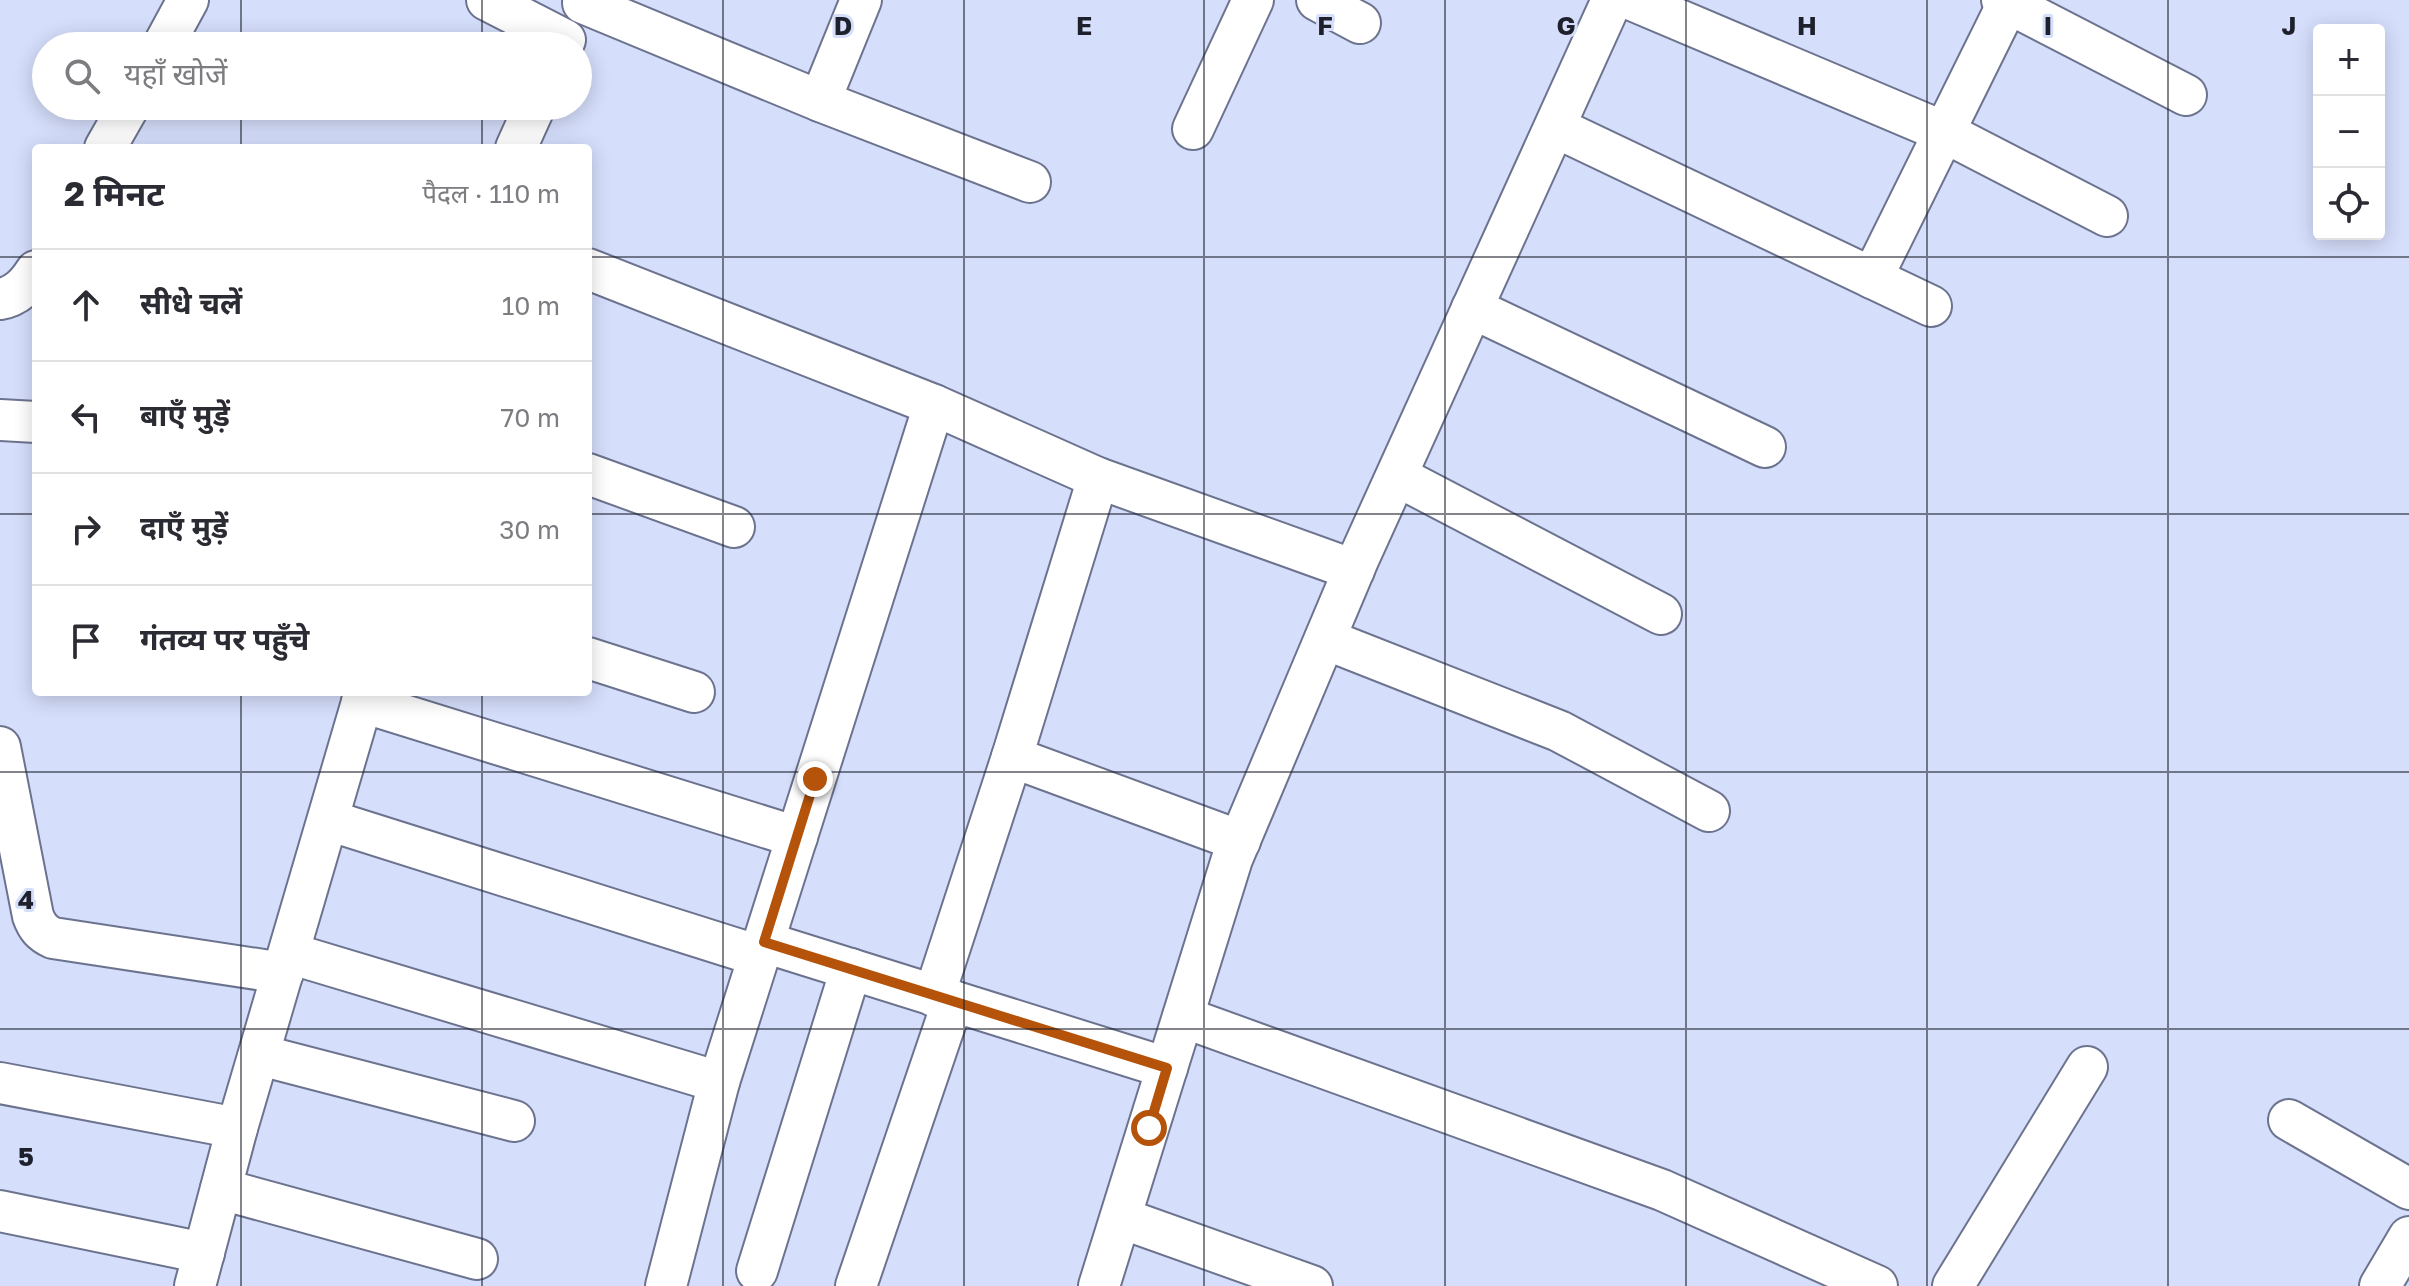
<!DOCTYPE html>
<html lang="hi">
<head>
<meta charset="utf-8">
<style>
  :root { --surface:#fff; --page:#f7f7f7; --text:#2b2b33; --muted:#7c7c81; --line:#e1e1e2 }
  body { margin:0; font-family:"Golos Text","Noto Sans Devanagari",sans-serif; background:var(--page); color:var(--text) }
  .controls { position:absolute; right:24px; top:24px; display:grid; overflow:hidden; border-radius:8px; box-shadow:0 4px 20px #0003 }
  .controls button { width:72px; height:72px; display:grid; place-items:center; padding:0; border:0; border-bottom:2px solid var(--line); background:var(--surface); color:var(--text); font:40px sans-serif }
  .stop { position:absolute; width:24px; height:24px; margin:-18px; border:6px solid #b45309; border-radius:50%; background:#fff }
  .stop.end { background:#b45309; border-color:#fff; box-shadow:0 2px 8px #0008 }
  .list { margin:0; padding:0; list-style:none }
  h2 { display:flex; justify-content:space-between; align-items:center; height:104px; margin:0; padding:0 32px; font-size:34px }
  h2 small { font-size:26px; font-weight:400; color:var(--muted) }
  .list li { display:grid; grid-template-columns:52px 1fr auto; gap:24px; align-items:center; box-sizing:border-box; height:112px; padding:0 32px; border-top:2px solid var(--line) }
  .list b { display:block; font-size:30px; white-space:nowrap }
  .list em { font-size:26px; font-style:normal; color:var(--muted) }
  .icon { flex:none; width:44px; height:44px; fill:none; stroke:currentColor; stroke-width:2; stroke-linecap:round; stroke-linejoin:round }
  .map { position:relative; flex:none; width:2409px; height:1286px; overflow:hidden }
  .search { position:absolute; background:var(--surface); box-shadow:0 4px 20px #0003; left:32px; top:32px; width:560px; height:88px; display:flex; align-items:center; gap:20px; box-sizing:border-box; padding:0 28px; border-radius:44px; color:var(--muted); font-size:30px }
  .panel { position:absolute; background:var(--surface); box-shadow:0 4px 20px #0003; left:32px; top:144px; width:560px; height:552px; border-radius:8px }
  .map>svg:first-child { display:block }
  .lines { fill:none; stroke-linecap:round; stroke-linejoin:round }
  .minor-casing { stroke:#6c738e; stroke-width:44 }
  .minor { stroke:#fff; stroke-width:40 }
  .route { stroke:#b45309; stroke-width:10 }
  .grid { fill:none; stroke:#1e212b; stroke-width:2; stroke-opacity:0.55 }
  .grid-label { font-size:26px; text-anchor:middle; font-weight:bold; fill:#1e212b; stroke:#d5defb; stroke-width:6; stroke-linejoin:round; paint-order:stroke }
</style>
</head>
<body>
<div class="map">
<svg width="2409" height="1286" viewBox="0 0 2409 1286">
  <rect width="100%" height="100%" fill="#d5defb"/>
  <g class="lines">
    <!-- minor casing -->
    <g class="minor-casing">
      <g id="minor">
        <path d="M 487,0 L 565,40"/>
        <path d="M 1317,0 L 1360,23"/>
        <path d="M 1632,0 L 1944,132 L 2107,216"/>
        <path d="M 2002,0 L 2186,95"/>
        <path d="M 583,3 L 820,101 L 1030,182"/>
        <path d="M 163,46 L 188,0"/>
        <path d="M 820,101 L 861,0"/>
        <path d="M 1555,127 L 1931,306"/>
        <path d="M 1193,129 L 1253,0"/>
        <path d="M 105,148 L 129,106"/>
        <path d="M 516,148 L 535,106"/>
        <path d="M 588,269 L 934,405 L 1098,478 L 1354,570"/>
        <path d="M 1872,278 L 2008,3"/>
        <path d="M 0,299 C 17,296 27,285 36,271"/>
        <path d="M 1472,308 L 1765,447"/>
        <path d="M 0,420 L 36,422"/>
        <path d="M 588,474 L 734,527"/>
        <path d="M 1397,476 L 1661,614"/>
        <path d="M 1325,639 L 1559,731 L 1709,811"/>
        <path d="M 588,658 L 694,692"/>
        <path d="M 362,702 L 797,837"/>
        <path d="M 0,747 L 33,916 C 37,927 42,933 53,938 L 283,973"/>
        <path d="M 1012,757 L 1240,841"/>
        <path d="M 328,820 L 759,956"/>
        <path d="M 764,942 L 1167,1068"/>
        <path d="M 289,953 L 719,1082"/>
        <path d="M 934,996 L 1012,757 L 1098,478"/>
        <path d="M 1183,1017 L 1662,1190 L 1877,1286"/>
        <path d="M 260,1055 L 514,1121"/>
        <path d="M 0,1083 L 237,1128"/>
        <path d="M 2289,1120 L 2409,1189"/>
        <path d="M 221,1189 L 477,1259"/>
        <path d="M 0,1211 L 204,1253"/>
        <path d="M 1121,1218 L 1312,1286"/>
        <path d="M 757,1271 L 851,969"/>
        <path d="M 195,1286 L 237,1128 L 365,692"/>
        <path d="M 666,1286 L 719,1082 L 934,405"/>
        <path d="M 856,1286 L 953,1001"/>
        <path d="M 1099,1286 L 1232,859 L 1358,560 L 1612,0"/>
        <path d="M 1953,1286 L 2087,1067"/>
        <path d="M 2380,1286 L 2409,1237"/>
      </g>
    </g>
    <!-- minor -->
    <use href="#minor" class="minor"/>
  </g>
  <g class="lines">
    <!-- route -->
    <path class="route" d="M 815,779 L 764,942 L 1167,1068 L 1149,1128"/>
  </g>
  <!-- grid -->
  <path class="grid" d="M 241,0 L 241,46M 482,0 L 482,46M 723,0 L 723,1286M 964,0 L 964,1286M 1204,0 L 1204,1286M 1445,0 L 1445,1286M 1686,0 L 1686,1286M 1927,0 L 1927,1286M 2168,0 L 2168,1286M 241,106 L 241,148M 482,106 L 482,148M 0,257 L 36,257M 588,257 L 2409,257M 0,514 L 36,514M 588,514 L 2409,514M 241,692 L 241,1286M 482,692 L 482,1286M 0,772 L 2409,772M 0,1029 L 2409,1029"/>
  <g class="grid-label">
    <text x="843" y="35">D</text>
    <text x="1084" y="35">E</text>
    <text x="1325" y="35">F</text>
    <text x="1566" y="35">G</text>
    <text x="1807" y="35">H</text>
    <text x="2048" y="35">I</text>
    <text x="2289" y="35">J</text>
    <text x="26" y="909">4</text>
    <text x="26" y="1166">5</text>
  </g>
</svg>
<div class="controls">
<button>+</button>
<button>−</button>
<button><svg class="icon" aria-label="locate" viewBox="0 0 24 24"><circle cx="12" cy="12" r="6"/><path d="M12 2v4M12 18v4M2 12h4M18 12h4"/></svg></button>
</div>
<div class="stop" style="left:1149px;top:1128px"></div>
<div class="stop end" style="left:815px;top:779px"></div>
<div class="search"><svg class="icon" aria-label="search" viewBox="0 0 24 24"><circle cx="10" cy="10" r="6"/><path d="M15 15l6 6"/></svg>यहाँ खोजें</div>
<section class="panel">
<h2>2 मिनट<small>पैदल · 110 m</small></h2>
<ul class="list">
<li><svg class="icon" aria-label="ahead" viewBox="0 0 24 24"><path d="M12 20V5M6 11l6-6 6 6"/></svg><div><b>सीधे चलें</b></div><em>10 m</em></li>
<li><svg class="icon" aria-label="left" viewBox="0 0 24 24"><path d="M17 20v-9H6M10 6l-5 5 5 5"/></svg><div><b>बाएँ मुड़ें</b></div><em>70 m</em></li>
<li><svg class="icon" aria-label="right" viewBox="0 0 24 24"><path d="M7 20v-9h11M14 6l5 5-5 5"/></svg><div><b>दाएँ मुड़ें</b></div><em>30 m</em></li>
<li><svg class="icon" aria-label="arrive" viewBox="0 0 24 24"><path d="M6 21V4h12l-3 4 3 4H6"/></svg><div><b>गंतव्य पर पहुँचे</b></div></li>
</ul>
</section>
</div>
</body>
</html>
